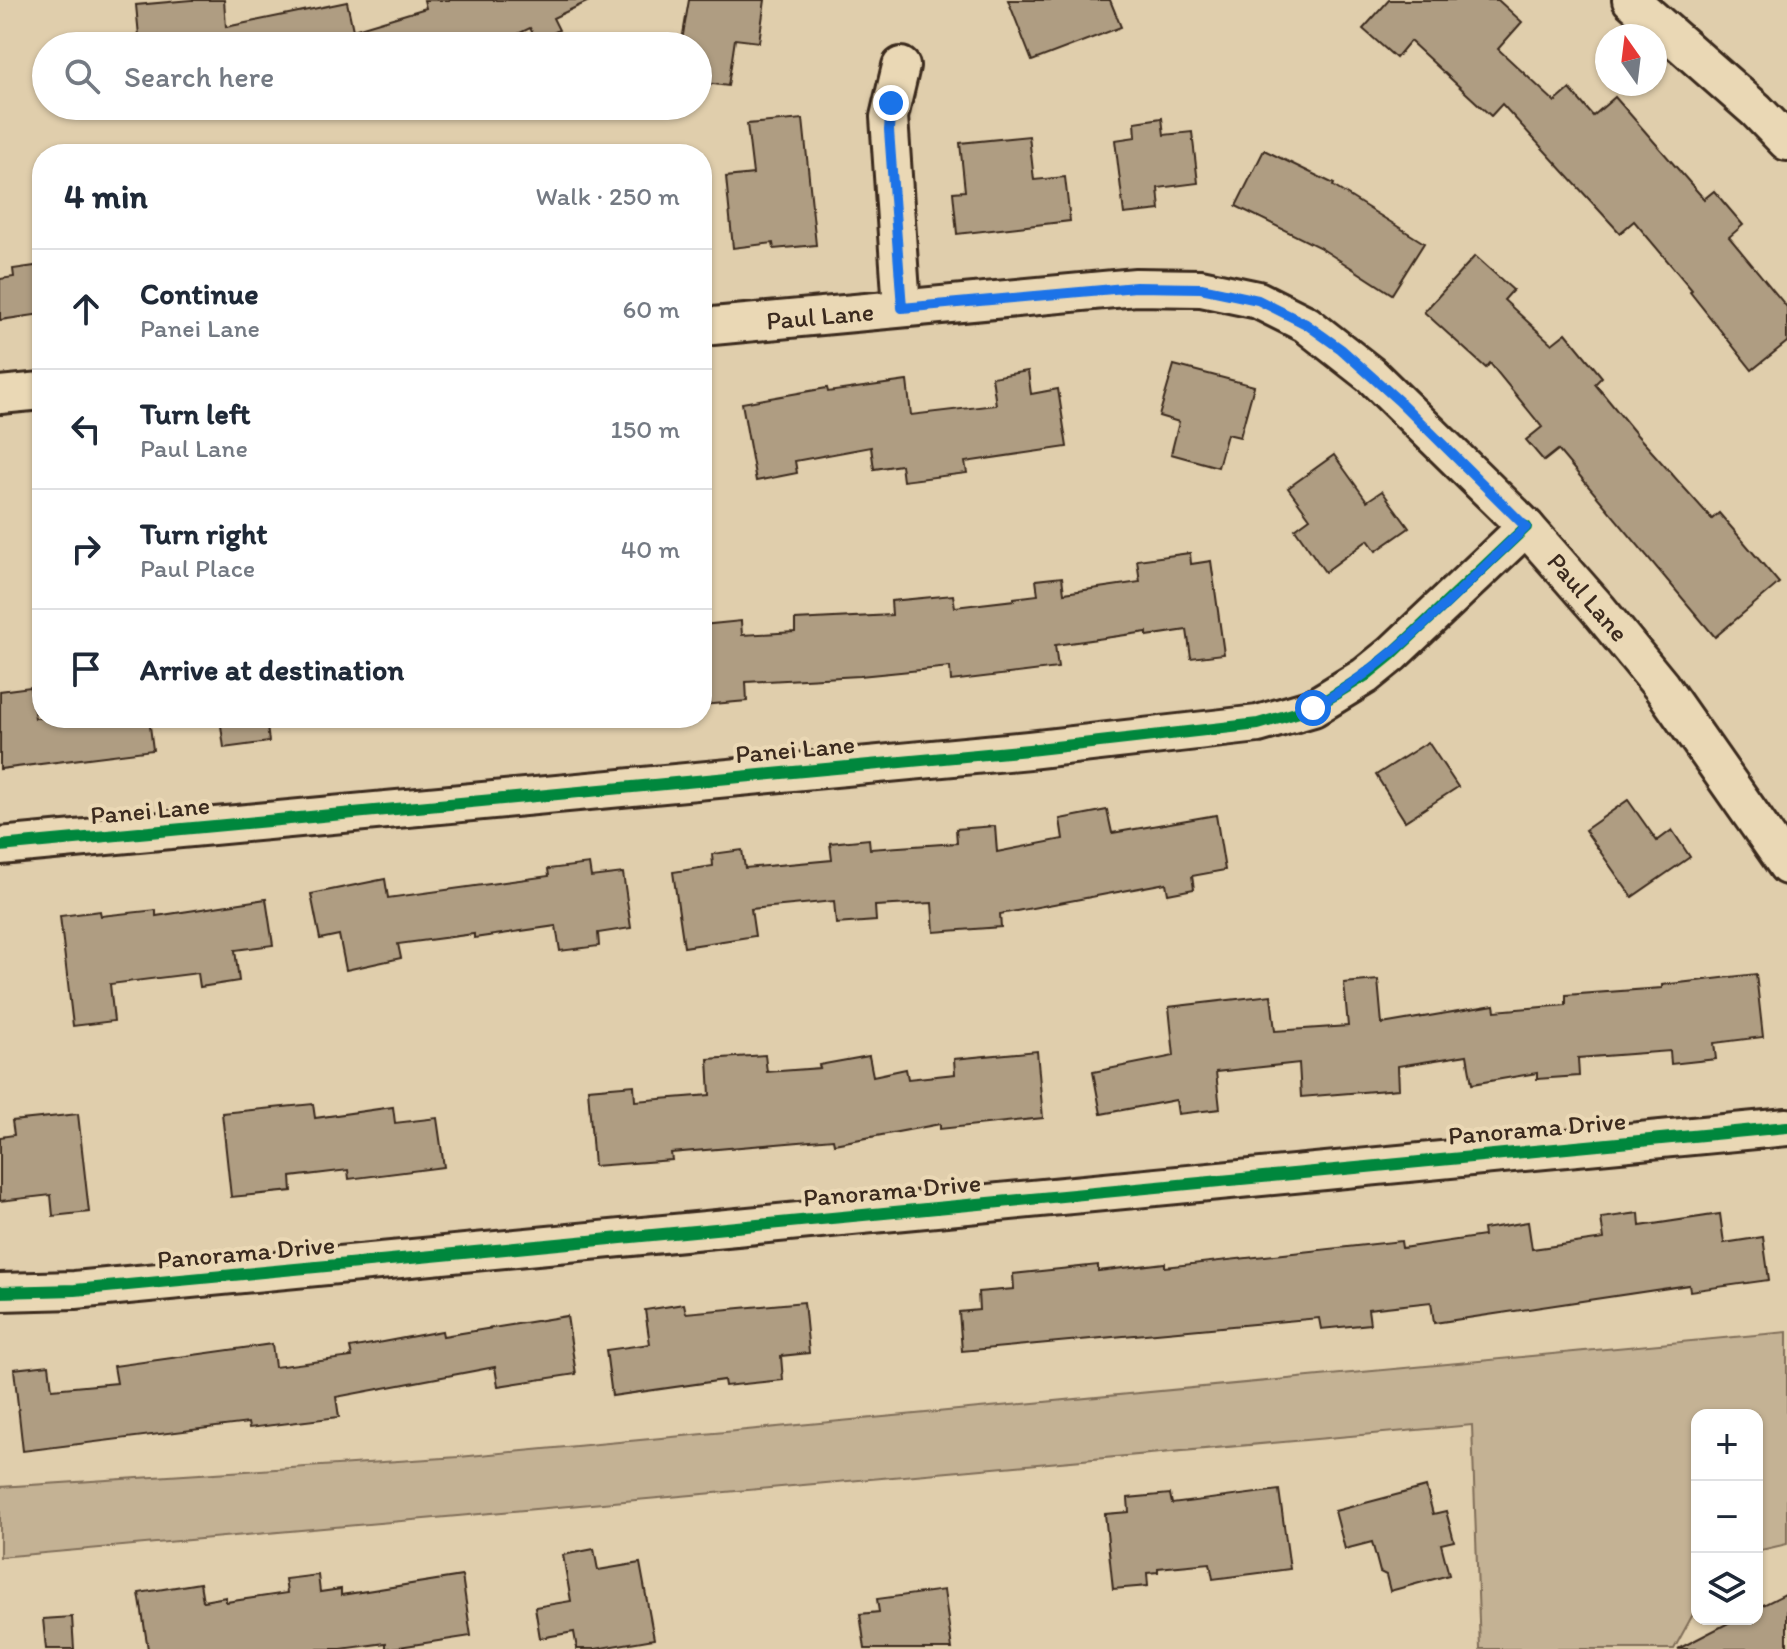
<!DOCTYPE html>
<html lang="en">
<head>
<meta charset="utf-8">
<style>
  :root { --surface:#fff; --page:#f6f6f7; --text:#1f2937; --muted:#747a83; --line:#e0e1e3 }
  body { margin:0; font-family:Itim,sans-serif; background:var(--page); color:var(--text) }
  .controls { position:absolute; right:24px; bottom:24px; display:grid; overflow:hidden; border-radius:16px; box-shadow:0 2px 6px #0004 }
  .controls button { width:72px; height:72px; display:grid; place-items:center; padding:0; border:0; border-bottom:2px solid var(--line); background:var(--surface); color:var(--text); font:40px sans-serif }
  .compass { position:absolute; left:1595px; top:24px; width:72px; height:72px; border-radius:50%; background:var(--surface); box-shadow:0 2px 6px #0004; rotate:346deg }
  .stop { position:absolute; width:24px; height:24px; margin:-18px; border:6px solid #1a73e8; border-radius:50%; background:#fff }
  .stop.end { background:#1a73e8; border-color:#fff; box-shadow:0 2px 8px #0008 }
  .list { margin:0; padding:0; list-style:none }
  h2 { display:flex; justify-content:space-between; align-items:center; height:104px; margin:0; padding:0 32px; font-size:34px }
  h2 small { font-size:26px; font-weight:400; color:var(--muted) }
  .list li { display:grid; grid-template-columns:52px 1fr auto; gap:24px; align-items:center; box-sizing:border-box; height:120px; padding:0 32px; border-top:2px solid var(--line) }
  .list b { display:block; font-size:30px; white-space:nowrap }
  .list p { margin:0; font-size:26px; white-space:nowrap; color:var(--muted) }
  .list em { font-size:26px; font-style:normal; color:var(--muted) }
  .icon { flex:none; width:44px; height:44px; fill:none; stroke:currentColor; stroke-width:2; stroke-linecap:round; stroke-linejoin:round }
  .map { position:relative; flex:none; width:1787px; height:1649px; overflow:hidden }
  .search { position:absolute; background:var(--surface); box-shadow:0 2px 6px #0004; left:32px; top:32px; width:680px; height:88px; display:flex; align-items:center; gap:20px; box-sizing:border-box; padding:0 28px; border-radius:44px; color:var(--muted); font-size:30px }
  .panel { position:absolute; background:var(--surface); box-shadow:0 2px 6px #0004; left:32px; top:144px; width:680px; height:584px; border-radius:32px }
  .map>svg:first-child { display:block }
  .green { fill:#c4b294; stroke:#806e59; stroke-width:2 }
  .building { fill:#af9d82; stroke:#3b2a1e; stroke-width:2 }
  .lines { fill:none; stroke-linecap:round; stroke-linejoin:round }
  .minor-casing { stroke:#3b2a1e; stroke-width:42 }
  .minor { stroke:#ead8b5; stroke-width:36 }
  .cycleway-casing { stroke:#ead8b5; stroke-width:17 }
  .cycleway { stroke:#00873e; stroke-width:12 }
  .route { stroke:#1a73e8; stroke-width:10 }
  .labels { text-anchor:middle; stroke-width:8; stroke-linejoin:round; paint-order:stroke }
  .street-label { font-size:26px; fill:#3b2a1e; stroke:#ead8b5 }
</style>
</head>
<body>
<div class="map">
<svg width="1787" height="1649" viewBox="0 0 1787 1649">
  <rect width="100%" height="100%" fill="#e0ceac"/>
  <filter id="ink" filterUnits="userSpaceOnUse"><feTurbulence type="fractalNoise" baseFrequency=".0125" numOctaves="2"/><feDisplacementMap in="SourceGraphic" scale="16" xChannelSelector="R" yChannelSelector="G"/><feConvolveMatrix kernelMatrix="1 2 1 2 8 2 1 2 1" color-interpolation-filters="sRGB"/></filter>
  <g filter="url(#ink)">
    <!-- green -->
    <path class="green" d="M 1787,1332 L 1787,1544 L 1757,1551 L 1757,1415 L 1697,1415 L 1697,1607 L 1674,1649 L 1480,1649 L 1472,1425 L 0,1557 L 0,1487 L 459,1457 Z"/>
    <!-- building -->
    <g class="building">
      <path d="M 191,0 L 224,0 L 226,27 L 347,2 L 353,30 L 426,8 L 424,0 L 591,0 L 553,18 L 559,30 L 537,41 L 530,28 L 493,46 L 140,46 L 136,5 Z"/>
      <path d="M 689,0 L 765,0 L 759,42 L 735,39 L 728,86 L 698,82 L 698,46 L 681,46 Z"/>
      <path d="M 1008,0 L 1110,0 L 1121,27 L 1032,61 Z"/>
      <path d="M 1389,0 L 1498,0 L 1522,22 L 1498,49 L 1555,102 L 1570,89 L 1593,116 L 1615,97 L 1704,199 L 1714,191 L 1743,225 L 1729,237 L 1787,307 L 1787,342 L 1752,370 L 1690,292 L 1692,290 L 1634,221 L 1620,233 L 1502,104 L 1491,116 L 1410,41 L 1396,58 L 1363,29 Z"/>
      <path d="M 1162,118 L 1164,135 L 1192,132 L 1198,183 L 1158,188 L 1160,210 L 1124,214 L 1115,140 L 1136,137 L 1135,122 Z"/>
      <path d="M 803,119 L 816,245 L 774,249 L 773,243 L 733,248 L 726,177 L 753,174 L 747,124 Z"/>
      <path d="M 1029,136 L 1034,180 L 1065,177 L 1070,221 L 957,234 L 953,192 L 965,191 L 960,143 Z"/>
      <path d="M 1264,150 L 1334,184 L 1333,186 L 1424,243 L 1392,294 L 1319,247 L 1236,206 Z"/>
      <path d="M 1475,256 L 1513,290 L 1504,300 L 1552,344 L 1566,333 L 1602,377 L 1595,384 L 1637,435 L 1712,519 L 1719,513 L 1779,583 L 1715,637 L 1558,450 L 1544,461 L 1526,440 L 1542,427 L 1490,363 L 1486,368 L 1424,312 Z"/>
      <path d="M 42,265 L 42,314 L 0,320 L 0,279 L 14,277 L 13,269 Z"/>
      <path d="M 1174,365 L 1254,386 L 1240,437 L 1227,434 L 1218,467 L 1171,454 L 1179,422 L 1159,416 Z"/>
      <path d="M 1028,371 L 1031,394 L 1058,389 L 1067,447 L 965,462 L 967,473 L 903,481 L 901,465 L 874,469 L 871,447 L 795,461 L 797,473 L 756,481 L 742,403 L 827,388 L 828,392 L 907,381 L 911,415 L 996,405 L 992,377 Z"/>
      <path d="M 1334,455 L 1367,501 L 1382,491 L 1409,528 L 1376,551 L 1368,540 L 1325,572 L 1295,529 L 1310,518 L 1288,488 Z"/>
      <path d="M 1190,553 L 1191,564 L 1211,561 L 1224,654 L 1191,658 L 1187,630 L 1147,636 L 1147,632 L 1055,645 L 1058,668 L 951,681 L 950,667 L 860,676 L 746,682 L 747,701 L 702,705 L 702,625 L 741,621 L 742,635 L 795,632 L 795,620 L 892,615 L 891,601 L 953,595 L 955,607 L 1014,600 L 1014,598 L 1038,595 L 1036,580 L 1062,577 L 1064,593 L 1140,582 L 1137,560 Z"/>
      <path d="M 30,687 L 35,718 L 149,718 L 153,750 L 0,769 L 0,691 Z"/>
      <path d="M 220,718 L 266,718 L 269,742 L 224,748 Z"/>
      <path d="M 1428,742 L 1458,787 L 1405,821 L 1376,775 Z"/>
      <path d="M 1628,800 L 1657,841 L 1672,830 L 1690,857 L 1632,897 L 1585,830 Z"/>
      <path d="M 1107,810 L 1112,833 L 1216,815 L 1225,870 L 1192,876 L 1194,889 L 1168,894 L 1166,883 L 1000,914 L 1001,927 L 934,932 L 932,903 L 875,906 L 876,921 L 836,924 L 834,901 L 751,909 L 755,936 L 684,947 L 673,872 L 713,866 L 712,854 L 742,850 L 745,868 L 832,860 L 830,843 L 869,839 L 870,849 L 957,843 L 956,829 L 995,826 L 997,852 L 1063,839 L 1060,819 Z"/>
      <path d="M 589,864 L 591,877 L 623,873 L 631,928 L 598,933 L 599,946 L 560,951 L 556,926 L 474,938 L 474,934 L 398,944 L 401,958 L 346,970 L 339,935 L 320,939 L 311,894 L 385,879 L 388,898 L 549,876 L 548,869 Z"/>
      <path d="M 266,899 L 273,945 L 235,950 L 239,981 L 200,987 L 198,973 L 110,984 L 114,1021 L 73,1026 L 60,916 L 100,911 L 101,916 L 156,910 L 156,916 Z"/>
      <path d="M 1756,974 L 1763,1037 L 1714,1043 L 1716,1059 L 1671,1064 L 1670,1051 L 1578,1058 L 1579,1076 L 1537,1079 L 1537,1073 L 1472,1084 L 1467,1055 L 1398,1066 L 1399,1089 L 1301,1097 L 1299,1063 L 1216,1072 L 1220,1109 L 1178,1114 L 1176,1100 L 1101,1114 L 1093,1072 L 1174,1056 L 1169,1007 L 1271,995 L 1275,1031 L 1348,1026 L 1344,983 L 1378,980 L 1382,1024 L 1494,1005 L 1495,1011 L 1566,1005 L 1566,995 L 1662,988 L 1662,985 Z"/>
      <path d="M 1037,1051 L 1043,1118 L 940,1129 L 940,1124 L 834,1144 L 833,1139 L 671,1153 L 672,1160 L 594,1166 L 588,1089 L 634,1085 L 635,1101 L 710,1095 L 708,1059 L 765,1055 L 767,1072 L 820,1068 L 819,1065 L 869,1056 L 873,1076 L 906,1069 L 908,1079 L 955,1074 L 954,1059 Z"/>
      <path d="M 313,1104 L 315,1118 L 393,1107 L 395,1123 L 437,1118 L 444,1167 L 349,1179 L 348,1170 L 291,1177 L 292,1191 L 231,1197 L 222,1113 Z"/>
      <path d="M 78,1114 L 89,1212 L 53,1216 L 51,1195 L 0,1201 L 0,1137 L 14,1135 L 12,1121 Z"/>
      <path d="M 1639,1213 L 1640,1226 L 1720,1214 L 1724,1243 L 1763,1237 L 1769,1280 L 1690,1291 L 1689,1285 L 1434,1323 L 1431,1302 L 1368,1309 L 1370,1324 L 1321,1329 L 1319,1318 L 962,1351 L 959,1312 L 979,1310 L 978,1292 L 1014,1289 L 1013,1274 L 1098,1265 L 1098,1271 L 1165,1263 L 1165,1267 L 1401,1241 L 1402,1248 L 1484,1236 L 1483,1229 L 1528,1222 L 1532,1249 L 1604,1239 L 1601,1218 Z"/>
      <path d="M 804,1302 L 809,1353 L 781,1356 L 783,1380 L 725,1386 L 724,1380 L 612,1396 L 606,1350 L 650,1344 L 645,1310 L 684,1304 L 686,1313 Z"/>
      <path d="M 567,1316 L 576,1374 L 498,1386 L 495,1367 L 336,1397 L 339,1417 L 249,1428 L 248,1423 L 23,1451 L 14,1369 L 49,1365 L 52,1389 L 117,1383 L 114,1366 L 272,1344 L 275,1367 L 352,1357 L 350,1348 L 442,1331 L 443,1336 Z"/>
      <path d="M 1426,1487 L 1433,1514 L 1446,1511 L 1454,1541 L 1441,1544 L 1449,1575 L 1390,1591 L 1386,1575 L 1380,1572 L 1372,1542 L 1345,1549 L 1335,1511 Z"/>
      <path d="M 1279,1490 L 1290,1569 L 1213,1579 L 1210,1563 L 1158,1568 L 1158,1572 L 1147,1573 L 1148,1586 L 1113,1589 L 1105,1514 L 1129,1512 L 1128,1498 L 1170,1494 L 1172,1504 Z"/>
      <path d="M 594,1549 L 598,1570 L 640,1563 L 654,1639 L 595,1649 L 577,1649 L 574,1632 L 540,1638 L 535,1607 L 571,1601 L 563,1555 Z"/>
      <path d="M 318,1575 L 320,1592 L 341,1589 L 341,1595 L 462,1576 L 471,1636 L 386,1649 L 386,1643 L 341,1649 L 148,1649 L 139,1593 L 200,1583 L 203,1601 L 226,1597 L 226,1602 L 287,1593 L 285,1579 Z"/>
      <path d="M 944,1590 L 952,1649 L 865,1649 L 860,1614 L 879,1612 L 877,1599 Z"/>
      <path d="M 1787,1593 L 1787,1649 L 1678,1649 L 1736,1619 L 1757,1619 L 1757,1608 Z"/>
      <path d="M 72,1617 L 74,1649 L 46,1649 L 43,1619 Z"/>
    </g>
    <g class="lines">
      <!-- minor casing -->
      <g class="minor-casing">
        <g id="minor">
          <path d="M 1631,0 L 1756,110 L 1787,142"/>
          <path d="M 901,66 L 889,117 L 902,308"/>
          <path d="M 702,327 L 1136,287 L 1201,288 L 1258,300 L 1306,324 L 1371,375 L 1526,527 L 1598,609 L 1661,686 L 1787,866"/>
          <path d="M 0,395 L 42,391"/>
          <path d="M 0,846 L 1029,750 L 1258,724 L 1313,708 L 1365,676 L 1392,654 L 1526,527"/>
          <path d="M 0,1292 L 75,1290 L 1787,1127"/>
        </g>
      </g>
      <!-- minor -->
      <use href="#minor" class="minor"/>
      <!-- cycleway casing -->
      <g class="cycleway-casing">
        <g id="cycleway">
          <path d="M 0,846 L 1029,750 L 1258,724 L 1313,708 L 1365,676 L 1392,654 L 1526,527"/>
          <path d="M 0,1292 L 75,1290 L 1787,1127"/>
        </g>
      </g>
      <!-- cycleway -->
      <use href="#cycleway" class="cycleway"/>
    </g>
  </g>
  <g class="lines" filter="url(#ink)">
    <!-- route -->
    <path class="route" d="M 891,103 L 889,130 L 902,308 L 1136,287 L 1201,288 L 1258,300 L 1306,324 L 1341,349 L 1399,401 L 1526,527 C 1458,591 1395,661 1313,708"/>
  </g>
  <g class="labels">
    <!-- street labels -->
    <g class="street-label">
      <text transform="translate(820 316) rotate(-5)" y="9">Paul Lane</text>
      <text transform="translate(1588 597) rotate(49)" y="9">Paul Lane</text>
      <text transform="translate(795 749) rotate(-5)" y="9">Panei Lane</text>
      <text transform="translate(150 810) rotate(-5)" y="9">Panei Lane</text>
      <text transform="translate(1537 1128) rotate(-5)" y="9">Panorama Drive</text>
      <text transform="translate(892 1190) rotate(-5)" y="9">Panorama Drive</text>
      <text transform="translate(246 1252) rotate(-5)" y="9">Panorama Drive</text>
    </g>
  </g>
</svg>
<div class="controls">
<button>+</button>
<button>−</button>
<button><svg class="icon" aria-label="layers" viewBox="0 0 24 24"><path d="M12 4l9 5-9 5-9-5zM3 14l9 5 9-5"/></svg></button>
</div>
<svg class="compass" viewBox="-18 -18 36 36"><path d="M0-13l5 13h-10z" fill="#e53935"/><path d="M0 13l5-13h-10z" fill="#747a83"/></svg>
<div class="stop" style="left:1313px;top:708px"></div>
<div class="stop end" style="left:891px;top:103px"></div>
<div class="search"><svg class="icon" aria-label="search" viewBox="0 0 24 24"><circle cx="10" cy="10" r="6"/><path d="M15 15l6 6"/></svg>Search here</div>
<section class="panel">
<h2>4 min<small>Walk · 250 m</small></h2>
<ul class="list">
<li><svg class="icon" aria-label="ahead" viewBox="0 0 24 24"><path d="M12 20V5M6 11l6-6 6 6"/></svg><div><b>Continue</b><p>Panei Lane</p></div><em>60 m</em></li>
<li><svg class="icon" aria-label="left" viewBox="0 0 24 24"><path d="M17 20v-9H6M10 6l-5 5 5 5"/></svg><div><b>Turn left</b><p>Paul Lane</p></div><em>150 m</em></li>
<li><svg class="icon" aria-label="right" viewBox="0 0 24 24"><path d="M7 20v-9h11M14 6l5 5-5 5"/></svg><div><b>Turn right</b><p>Paul Place</p></div><em>40 m</em></li>
<li><svg class="icon" aria-label="arrive" viewBox="0 0 24 24"><path d="M6 21V4h12l-3 4 3 4H6"/></svg><div><b>Arrive at destination</b></div></li>
</ul>
</section>
</div>
</body>
</html>
